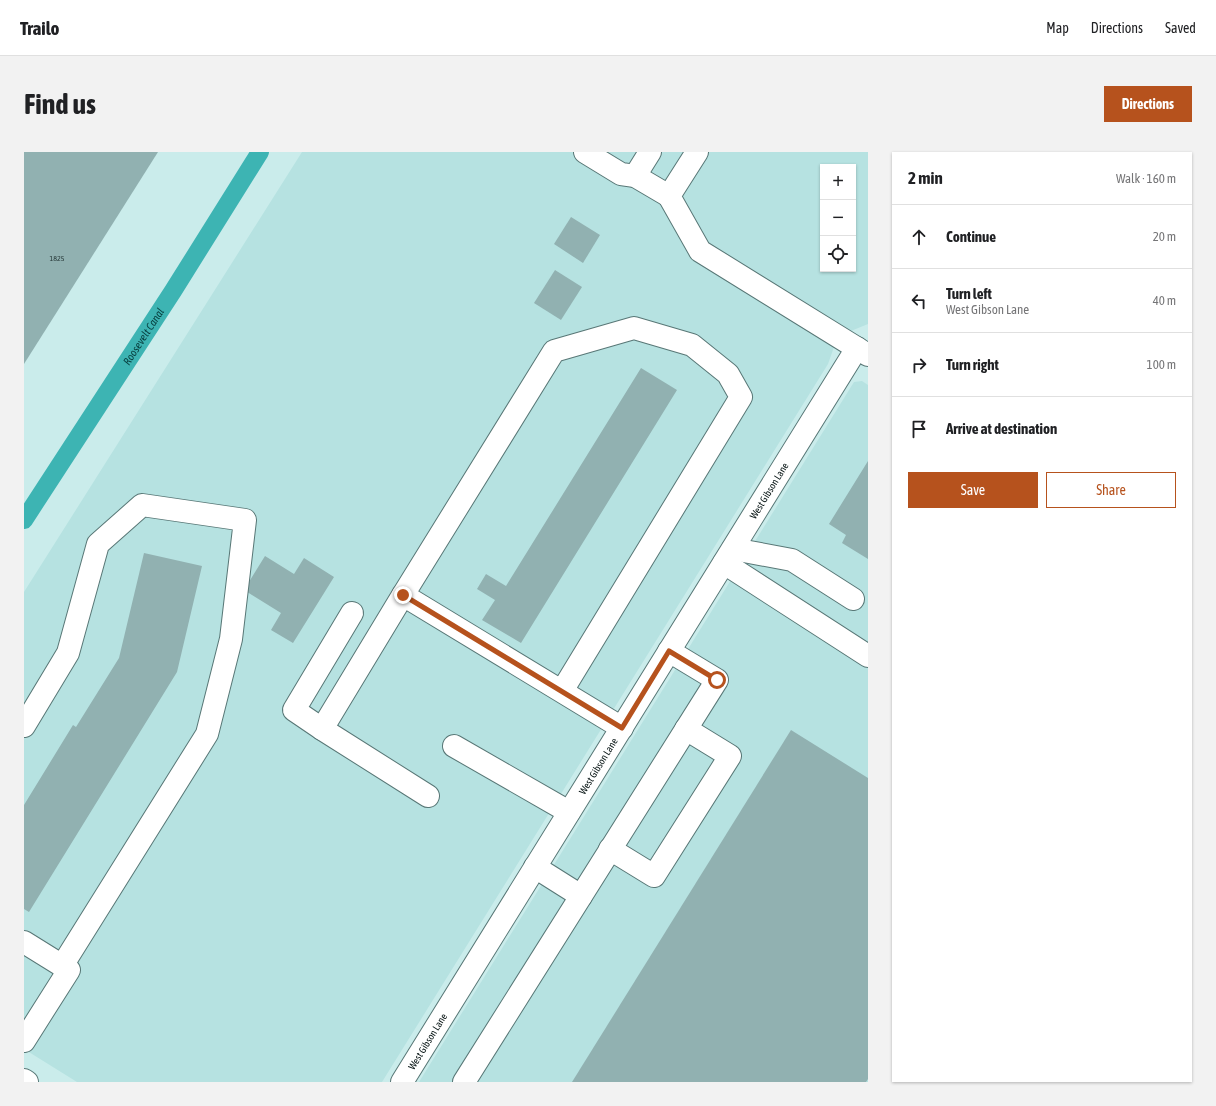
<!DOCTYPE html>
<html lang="en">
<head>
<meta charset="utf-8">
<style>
  :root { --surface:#fff; --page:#f2f2f2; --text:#202124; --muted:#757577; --line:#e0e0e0; --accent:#b6521d }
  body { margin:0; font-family:"Asap Condensed",sans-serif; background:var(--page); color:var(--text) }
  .controls { position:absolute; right:12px; top:12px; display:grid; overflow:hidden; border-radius:0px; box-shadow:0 1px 3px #0004 }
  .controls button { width:36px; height:36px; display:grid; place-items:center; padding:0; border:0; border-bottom:1px solid var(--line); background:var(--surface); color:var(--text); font:20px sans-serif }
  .stop { position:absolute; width:12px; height:12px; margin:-9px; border:3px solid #b6521d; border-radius:50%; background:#fff }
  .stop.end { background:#b6521d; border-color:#fff; box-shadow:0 1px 4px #0008 }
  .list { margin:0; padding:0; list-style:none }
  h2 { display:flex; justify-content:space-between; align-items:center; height:52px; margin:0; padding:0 16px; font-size:17px }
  h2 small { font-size:13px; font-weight:400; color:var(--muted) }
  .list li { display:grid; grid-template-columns:26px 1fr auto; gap:12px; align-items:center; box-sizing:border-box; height:64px; padding:0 16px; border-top:1px solid var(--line) }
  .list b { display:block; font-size:15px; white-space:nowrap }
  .list p { margin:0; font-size:13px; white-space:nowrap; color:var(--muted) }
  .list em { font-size:13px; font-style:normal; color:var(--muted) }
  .actions { display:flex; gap:8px; padding:12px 16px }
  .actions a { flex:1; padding:9px 0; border:1px solid var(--accent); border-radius:0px; text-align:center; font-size:14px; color:var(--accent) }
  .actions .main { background:var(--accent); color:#fff }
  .icon { flex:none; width:22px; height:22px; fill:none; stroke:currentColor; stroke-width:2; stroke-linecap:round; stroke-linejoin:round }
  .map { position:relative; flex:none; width:844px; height:930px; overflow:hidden; border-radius:0px }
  header { display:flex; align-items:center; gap:24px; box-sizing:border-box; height:56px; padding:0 20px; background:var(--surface); border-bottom:1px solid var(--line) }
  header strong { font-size:19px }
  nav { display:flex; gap:22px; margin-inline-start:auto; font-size:14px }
  .intro { display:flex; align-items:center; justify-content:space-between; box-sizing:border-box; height:96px; padding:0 24px }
  h1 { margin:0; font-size:28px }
  .button { padding:10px 18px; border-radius:0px; background:var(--accent); color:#fff; font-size:14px; font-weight:700 }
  main { display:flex; gap:24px; padding:0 24px }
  aside { flex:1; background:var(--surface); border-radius:0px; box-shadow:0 1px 3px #0004 }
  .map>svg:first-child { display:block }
  .built { fill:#b6e2e1; fill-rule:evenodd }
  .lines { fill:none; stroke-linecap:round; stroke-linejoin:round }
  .canal { stroke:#3db4b3; stroke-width:18 }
  .building { fill:#91b1b1 }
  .minor-casing { stroke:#587776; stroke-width:24 }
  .major-casing { stroke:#587776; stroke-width:24 }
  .minor { stroke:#fff; stroke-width:22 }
  .major { stroke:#fff; stroke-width:22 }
  .route { stroke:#b6521d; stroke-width:5 }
  .labels { text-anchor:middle; stroke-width:4; stroke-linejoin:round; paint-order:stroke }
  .number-label { font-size:8px; fill:#2b3d3d }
  .street-label { font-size:10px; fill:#091616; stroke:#caeceb }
  .water-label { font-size:11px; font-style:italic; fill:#073e3e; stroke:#caeceb }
</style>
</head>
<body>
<header>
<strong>Trailo</strong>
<nav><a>Map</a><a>Directions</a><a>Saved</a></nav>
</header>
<div class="intro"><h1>Find us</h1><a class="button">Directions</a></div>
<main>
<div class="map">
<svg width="844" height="930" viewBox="0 0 844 930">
  <rect width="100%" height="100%" fill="#caeceb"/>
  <!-- built -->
  <g class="built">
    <path d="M 278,0 L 844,0 L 844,172 L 822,181 L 810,195 L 804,212 L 358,930 L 53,930 L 0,897 L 0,440 ZM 799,15 L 829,15 L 829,117 L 799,117 Z"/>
    <path d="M 838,229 L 844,233 L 844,930 L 395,930 L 830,230 Z"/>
  </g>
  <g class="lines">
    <!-- canal -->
    <path class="canal" id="s1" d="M 0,368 L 149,139 L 236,0"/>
  </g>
  <!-- building -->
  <g class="building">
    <path d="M 0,0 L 134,0 L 0,212 Z"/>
    <path d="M 547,65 L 576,83 L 559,111 L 530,92 Z"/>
    <path d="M 531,118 L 558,135 L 537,168 L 510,151 Z"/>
    <path d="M 617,216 L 653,238 L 497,491 L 458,468 L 471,448 L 453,437 L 462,422 L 482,434 Z"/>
    <path d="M 844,309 L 844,407 L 818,391 L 822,383 L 805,372 Z"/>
    <path d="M 120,401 L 178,414 L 153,520 L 5,760 L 0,757 L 0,653 L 49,573 L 52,575 L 95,506 Z"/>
    <path d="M 241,404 L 270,422 L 280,406 L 310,425 L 269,491 L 247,478 L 257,461 L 220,438 Z"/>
    <path d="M 767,578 L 844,626 L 844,927 L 842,930 L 548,930 Z"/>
  </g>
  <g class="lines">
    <!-- minor casing -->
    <g class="minor-casing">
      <g id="minor">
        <path d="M 561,0 L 597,22 L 611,24 L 645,44"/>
        <path d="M 673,0 L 645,44 L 676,99 L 844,203"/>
        <path d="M 611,24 L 626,0"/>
        <path d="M 709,397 L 768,408 L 829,447"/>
        <path d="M 700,411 L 844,504"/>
        <path d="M 328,461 L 270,558 L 298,577 L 379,443"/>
        <path d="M 538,539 L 717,245 L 704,222 L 668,193 L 610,176 L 530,199 L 379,443 L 598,576"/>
        <path d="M 0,574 L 44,501 L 74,392 L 118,353 L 221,368 L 207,487 L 183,582 L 38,814"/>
        <path d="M 298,577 L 404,644"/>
        <path d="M 430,594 L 545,660"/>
        <path d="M 586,697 L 630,724 L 706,604 L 662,577"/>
        <path d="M 511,715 L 557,744"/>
        <path d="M 0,790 L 45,818 L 0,889"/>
        <path id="s2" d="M 378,930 L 833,196"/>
        <path d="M 440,930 L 693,528 L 645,499"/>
      </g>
    </g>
    <!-- major casing -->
    <g class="major-casing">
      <path id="major" d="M 0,928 L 3,930"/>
    </g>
    <!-- minor -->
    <use href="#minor" class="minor"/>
    <!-- major -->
    <use href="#major" class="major"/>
  </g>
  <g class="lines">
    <!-- route -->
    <path class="route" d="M 379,443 L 598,576 L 645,499 L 693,528"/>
  </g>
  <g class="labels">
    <!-- number labels -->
    <g class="number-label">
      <text x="33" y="109">1825</text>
    </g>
    <!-- street labels -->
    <g class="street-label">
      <text dy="4" stroke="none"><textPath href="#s2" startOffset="696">West Gibson Lane</textPath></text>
      <text dy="4" stroke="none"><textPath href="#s2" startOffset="372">West Gibson Lane</textPath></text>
      <text dy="4" stroke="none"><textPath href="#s2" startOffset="48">West Gibson Lane</textPath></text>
    </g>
    <!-- water labels -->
    <g class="water-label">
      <text dy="4" stroke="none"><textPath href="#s1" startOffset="219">Roosevelt Canal</textPath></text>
    </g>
  </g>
</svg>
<div class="controls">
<button>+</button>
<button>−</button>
<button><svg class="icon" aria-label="locate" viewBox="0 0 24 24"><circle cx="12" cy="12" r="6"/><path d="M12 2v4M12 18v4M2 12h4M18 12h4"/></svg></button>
</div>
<div class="stop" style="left:693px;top:528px"></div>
<div class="stop end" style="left:379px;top:443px"></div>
</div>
<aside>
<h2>2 min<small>Walk · 160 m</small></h2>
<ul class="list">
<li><svg class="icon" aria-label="ahead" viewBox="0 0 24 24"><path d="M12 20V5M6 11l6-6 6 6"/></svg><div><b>Continue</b></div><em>20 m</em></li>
<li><svg class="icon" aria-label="left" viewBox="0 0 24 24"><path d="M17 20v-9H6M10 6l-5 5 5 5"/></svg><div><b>Turn left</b><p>West Gibson Lane</p></div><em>40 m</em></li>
<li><svg class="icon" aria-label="right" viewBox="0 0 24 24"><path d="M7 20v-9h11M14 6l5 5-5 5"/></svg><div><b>Turn right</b></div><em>100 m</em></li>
<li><svg class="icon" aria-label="arrive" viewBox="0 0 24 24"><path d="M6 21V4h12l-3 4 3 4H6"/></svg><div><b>Arrive at destination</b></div></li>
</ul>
<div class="actions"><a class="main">Save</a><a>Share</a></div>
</aside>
</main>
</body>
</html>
